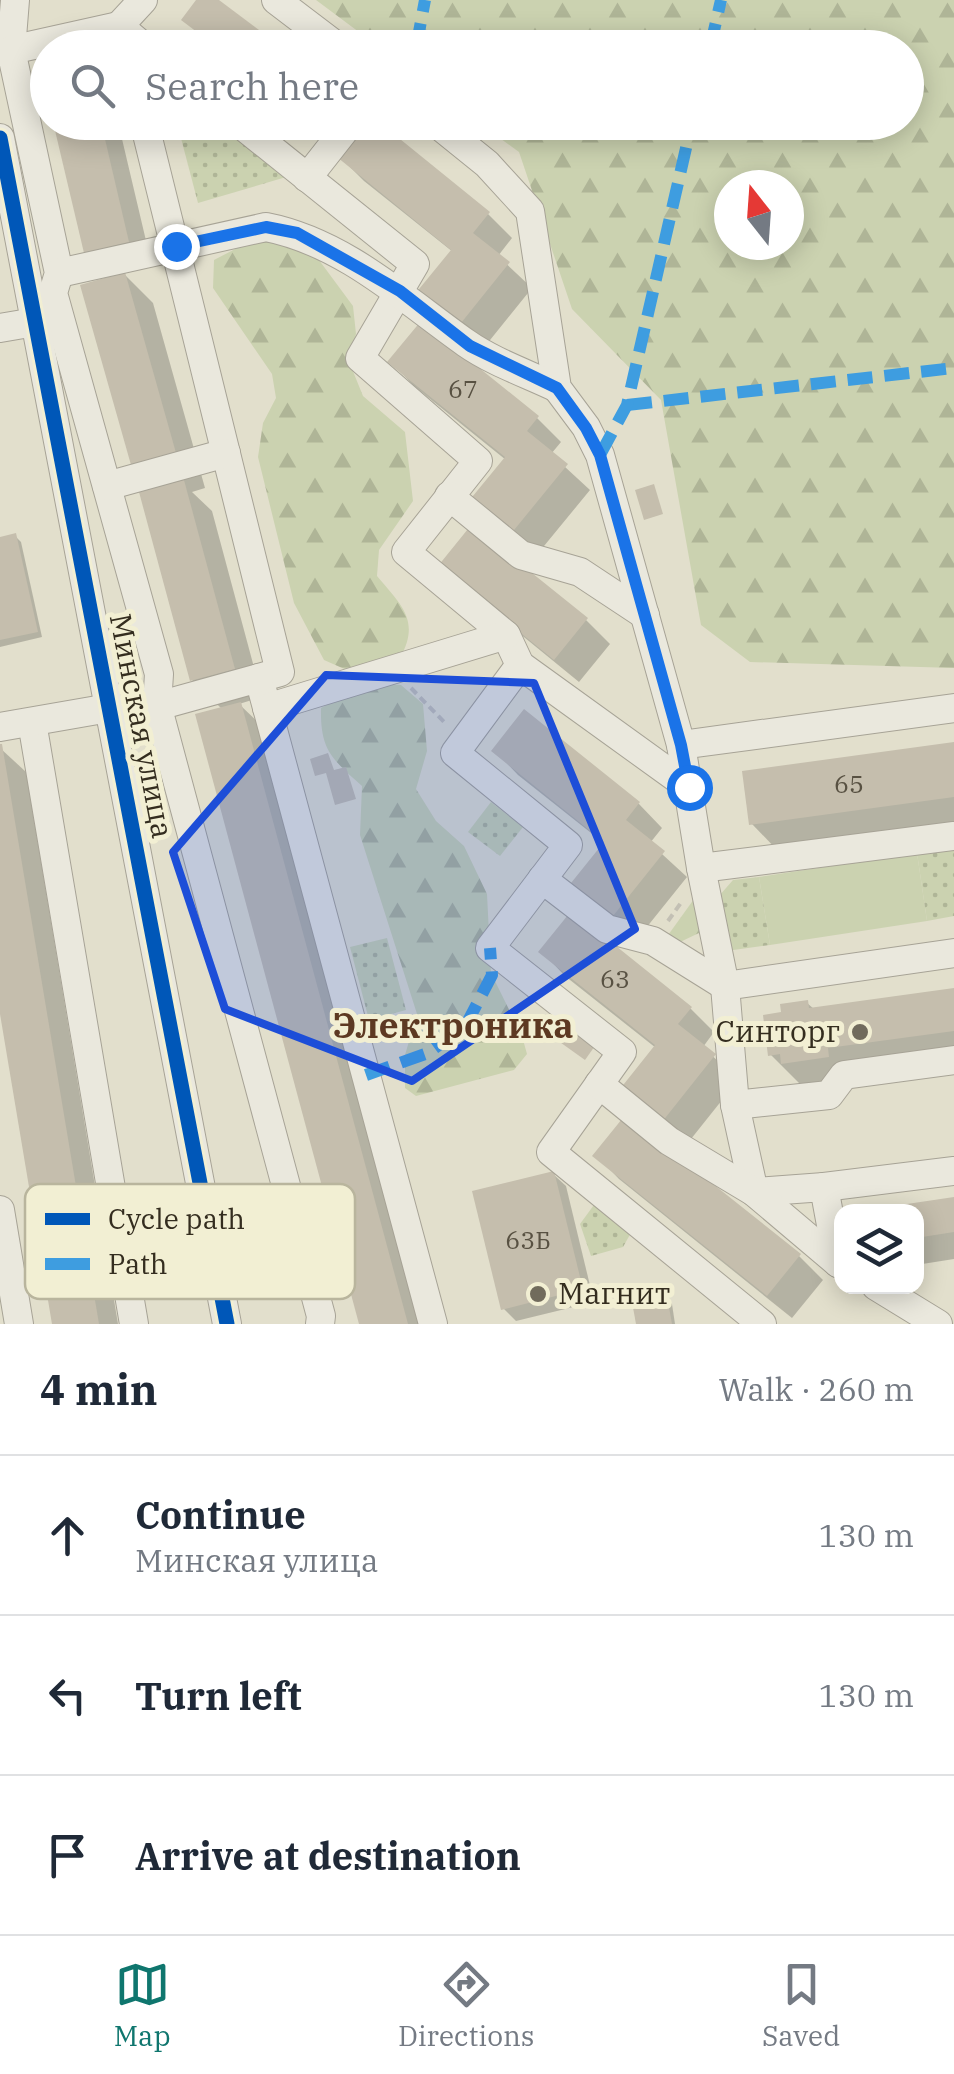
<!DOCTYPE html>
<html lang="en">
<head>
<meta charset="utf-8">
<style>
  :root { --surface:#fff; --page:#f2f2f3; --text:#1f2937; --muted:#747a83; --line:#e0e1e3; --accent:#0f766e }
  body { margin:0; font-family:"IBM Plex Serif",serif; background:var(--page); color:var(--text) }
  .controls { position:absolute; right:30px; bottom:30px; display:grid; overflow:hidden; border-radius:20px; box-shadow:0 5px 25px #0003 }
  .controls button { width:90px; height:90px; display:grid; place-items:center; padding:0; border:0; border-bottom:2px solid var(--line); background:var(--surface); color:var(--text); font:50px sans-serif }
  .compass { position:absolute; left:714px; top:170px; width:90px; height:90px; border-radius:50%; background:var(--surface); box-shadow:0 5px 25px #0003; rotate:343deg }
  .stop { position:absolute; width:30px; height:30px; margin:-22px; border:8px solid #1a73e8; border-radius:50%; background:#fff }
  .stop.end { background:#1a73e8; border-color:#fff; box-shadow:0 2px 10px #0008 }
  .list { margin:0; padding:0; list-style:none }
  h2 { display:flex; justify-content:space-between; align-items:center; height:130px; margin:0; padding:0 40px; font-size:42px }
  h2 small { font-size:32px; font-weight:400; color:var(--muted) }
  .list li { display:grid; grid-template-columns:65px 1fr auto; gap:30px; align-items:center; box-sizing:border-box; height:160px; padding:0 40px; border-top:2px solid var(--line) }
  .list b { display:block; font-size:38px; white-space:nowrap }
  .list p { margin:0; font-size:32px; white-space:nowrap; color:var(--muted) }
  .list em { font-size:32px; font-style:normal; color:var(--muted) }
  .icon { flex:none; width:55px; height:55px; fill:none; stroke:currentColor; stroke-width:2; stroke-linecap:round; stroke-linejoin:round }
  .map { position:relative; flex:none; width:954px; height:1324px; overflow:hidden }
  .search { position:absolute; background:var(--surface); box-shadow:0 5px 25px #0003; left:30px; right:30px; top:30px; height:110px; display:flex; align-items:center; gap:25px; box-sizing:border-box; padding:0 35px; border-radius:55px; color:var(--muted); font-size:38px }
  .sheet { height:610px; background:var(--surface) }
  nav { display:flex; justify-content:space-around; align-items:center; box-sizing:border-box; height:140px; border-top:2px solid var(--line); background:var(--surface); font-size:28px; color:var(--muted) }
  nav a { display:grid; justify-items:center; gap:5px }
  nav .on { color:var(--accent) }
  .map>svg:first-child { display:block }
  .grass { fill:#cbd2b0 }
  .forest { fill:url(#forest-firs); fill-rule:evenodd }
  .park { fill:url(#park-dots) }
  .shadow { fill:#0003 }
  .building { fill:#c5bead }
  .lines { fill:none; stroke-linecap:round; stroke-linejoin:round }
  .minor-casing { stroke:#a7a396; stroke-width:30 }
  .path { stroke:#c3c0b4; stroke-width:4; stroke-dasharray:8 5; stroke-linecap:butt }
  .minor { stroke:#eae8dd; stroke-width:28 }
  .quiet { stroke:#3e9de0; stroke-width:12; stroke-dasharray:25 12; stroke-linecap:butt }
  .cycleway-casing { stroke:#f2efd3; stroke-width:21 }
  .cycleway { stroke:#0057b8; stroke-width:15 }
  .route { stroke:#1a73e8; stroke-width:12 }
  .marked { fill:#1d4ed8; fill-opacity:0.2; stroke:#1d4ed8; stroke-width:8; stroke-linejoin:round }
  .poi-dot { fill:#716b5c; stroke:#f2efd3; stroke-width:4 }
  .labels { text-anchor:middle; stroke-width:10; stroke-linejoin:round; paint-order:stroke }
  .number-label { font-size:25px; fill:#585142 }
  .street-label { font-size:30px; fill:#342d1f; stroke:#f2efd3 }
  .poi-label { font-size:30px; fill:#342d1f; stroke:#f2efd3; text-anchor:end }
  .quarter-label { font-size:35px; font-weight:bold; fill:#5d3922; stroke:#f2efd3 }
  .key { fill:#f2efd3; stroke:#b9b59d; stroke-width:2.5 }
  .key-label { font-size:28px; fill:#342d1f }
</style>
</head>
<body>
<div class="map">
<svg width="954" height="1324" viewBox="0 0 954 1324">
  <defs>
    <pattern id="forest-firs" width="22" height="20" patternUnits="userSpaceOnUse" patternTransform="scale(2.5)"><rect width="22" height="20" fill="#cbd2b0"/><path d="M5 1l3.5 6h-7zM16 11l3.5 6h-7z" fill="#afb597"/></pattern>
    <pattern id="park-dots" width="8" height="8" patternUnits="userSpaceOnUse" patternTransform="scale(2.5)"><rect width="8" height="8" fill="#cbd2b0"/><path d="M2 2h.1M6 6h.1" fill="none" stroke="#afb597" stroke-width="1.8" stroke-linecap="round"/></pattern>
  </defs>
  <rect width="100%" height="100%" fill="#e2dfcc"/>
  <!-- grass -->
  <path class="grass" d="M 917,853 L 927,921 L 770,945 L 759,877 Z"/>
  <!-- forest -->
  <g class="forest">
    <path d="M 316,0 L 954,0 L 954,668 L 750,662 L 701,625 L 661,400 L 572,309 L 519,152 L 479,123 L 906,122 L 906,48 L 379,47 ZM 729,185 L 789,185 L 789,245 L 729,245 Z"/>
    <path d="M 262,235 L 316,256 L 353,306 L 356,334 L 348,359 L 363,396 L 405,432 L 413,501 L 379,550 L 377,576 C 401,605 421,620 400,658 L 349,671 L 324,660 L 294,603 L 258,457 L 263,423 L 276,398 L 272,374 L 213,288 L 214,260 Z"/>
    <path d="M 368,683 L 401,685 L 423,704 L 427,751 L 416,789 L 436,821 L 464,846 L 487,894 L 491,973 L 522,1036 L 527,1054 L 514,1070 L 416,1096 L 405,1088 L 405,1055 L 417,1014 L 360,835 L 362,786 C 332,759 320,750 321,708 Z"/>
    <path d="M 694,899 L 700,916 L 699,933 L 678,943 L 666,938 Z"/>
  </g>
  <!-- park -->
  <g class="park">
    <path d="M 177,123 L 225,123 L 293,175 L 198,203 Z"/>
    <path d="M 491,802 L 523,827 L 500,856 L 468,832 Z"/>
    <path d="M 954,848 L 954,916 L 927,921 L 917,853 Z"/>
    <path d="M 759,877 L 770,945 L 726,951 L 719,896 L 733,880 Z"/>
    <path d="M 387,938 L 406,1010 L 369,1020 L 350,947 Z"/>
    <path d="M 599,1198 L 632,1231 L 623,1247 L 591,1256 L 580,1224 Z"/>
  </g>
  <!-- shadow -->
  <g class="shadow">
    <path d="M 55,122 L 118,122 L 152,266 L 123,273 L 153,303 L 205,488 L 192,492 L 212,511 L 262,697 L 239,704 L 264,728 L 425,1324 L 362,1324 L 222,709 L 192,680 L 155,490 L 136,471 L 112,278 L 86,252 Z"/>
    <path d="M 314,122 L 375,122 L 488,214 L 512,238 L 498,256 L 532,288 L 482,350 L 461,357 L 537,418 L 561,442 L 551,454 L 590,490 L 535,557 L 512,560 L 586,620 L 610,644 L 579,682 L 465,589 L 472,528 L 506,460 L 414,386 L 391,362 L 421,324 L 453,252 L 364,181 L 340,157 L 348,148 Z"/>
    <path d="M 15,536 L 21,542 L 42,637 L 0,647 L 0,540 Z"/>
    <path d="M 954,744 L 954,829 L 780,853 L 752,824 Z"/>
    <path d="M 0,748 L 26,772 L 118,1324 L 54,1324 L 0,999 Z"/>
    <path d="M 495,751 L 639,804 L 662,828 L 650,843 L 687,877 L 634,943 L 611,945 L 691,1009 L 714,1032 L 703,1047 L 738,1080 L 687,1144 L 665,1148 L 799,1256 L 823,1280 L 792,1318 L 619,1179 L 596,1155 L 630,1121 L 656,1048 L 565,976 L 542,952 L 572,914 L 605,844 L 518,775 Z"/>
    <path d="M 954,990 L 954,1062 L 812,1091 L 804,1083 L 799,1083 L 771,1055 L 784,1014 L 807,1003 L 814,1009 Z"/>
    <path d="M 553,1174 L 566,1186 L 594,1302 L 516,1321 L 503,1308 Z"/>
    <path d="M 954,1199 L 954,1259 L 916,1265 L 916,1212 Z"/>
    <path d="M 666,1298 L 672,1304 L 675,1324 L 639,1324 Z"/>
  </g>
  <!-- building -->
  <g class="building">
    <path d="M 196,0 L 219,0 L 283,48 L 218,48 L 181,20 Z"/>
    <path d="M 48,61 L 48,94 L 46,94 L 39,63 Z"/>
    <path d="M 53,122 L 101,122 L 129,242 L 84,253 Z"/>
    <path d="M 366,122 L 379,122 L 490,212 L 473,233 L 510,262 L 457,328 L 437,334 L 539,416 L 527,431 L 568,464 L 510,535 L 487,537 L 588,618 L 554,660 L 438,566 L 472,524 L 468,502 L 505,457 L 387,362 L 421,321 L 415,294 L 451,250 L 337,157 Z"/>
    <path d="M 125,272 L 178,460 L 133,472 L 80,285 Z"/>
    <path d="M 184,480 L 235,669 L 190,681 L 139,492 Z"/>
    <path d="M 654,484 L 663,514 L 644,520 L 635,490 Z"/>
    <path d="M 16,533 L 38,632 L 0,640 L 0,537 Z"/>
    <path d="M 241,702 L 408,1324 L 359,1324 L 195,714 Z"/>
    <path d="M 524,709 L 640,802 L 626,820 L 665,851 L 609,921 L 586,922 L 692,1007 L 678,1024 L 716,1054 L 662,1122 L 640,1126 L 801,1254 L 767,1296 L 592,1156 L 626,1114 L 620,1089 L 655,1045 L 538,952 L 572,910 L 567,888 L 604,842 L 491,751 Z"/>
    <path d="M 954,742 L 954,797 L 749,825 L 742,771 Z"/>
    <path d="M 0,744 L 2,744 L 99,1324 L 52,1324 L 0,1014 Z"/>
    <path d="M 328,753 L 334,770 L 346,767 L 356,799 L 335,805 L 326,773 L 315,776 L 310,759 Z"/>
    <path d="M 954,988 L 954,1031 L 828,1048 L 829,1057 L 781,1064 L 780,1054 L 768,1056 L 763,1015 L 781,1012 L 780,1004 L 808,1000 L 809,1008 Z"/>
    <path d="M 569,1023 L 597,1043 L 585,1060 L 557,1040 Z"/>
    <path d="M 554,1171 L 583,1289 L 501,1310 L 472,1191 Z"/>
    <path d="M 954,1197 L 954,1232 L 916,1238 L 916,1212 L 880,1212 L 880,1208 Z"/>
    <path d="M 667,1296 L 672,1324 L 636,1324 L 632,1302 Z"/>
  </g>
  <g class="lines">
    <!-- minor casing -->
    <g class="minor-casing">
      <g id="minor">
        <path d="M 15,0 L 11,50 L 59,273 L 53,293 L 159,674 L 157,705 L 321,1316 L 320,1324"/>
        <path d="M 276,0 L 339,48"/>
        <path d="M 119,26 L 143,0"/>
        <path d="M 11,50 L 119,26 L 145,48"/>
        <path d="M 144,122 L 280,672 L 259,678 L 433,1324"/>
        <path d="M 238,122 L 415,264 L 360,358 L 478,461 L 406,552 L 506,635 L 520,665 L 689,787"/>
        <path d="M 435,122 L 487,164 L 530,211 L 557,388 L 586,427 L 600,455 L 681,745 L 701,868 L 725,986 L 735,1105 L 754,1192 L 824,1187 L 838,1263 L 842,1265"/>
        <path d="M 0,138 L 227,1324"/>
        <path d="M 307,178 L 351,122"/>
        <path d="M 59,273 L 266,227 C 343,242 404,299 466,343 C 493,362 528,374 557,388"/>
        <path d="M 0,328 L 35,322"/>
        <path d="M 107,486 L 226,453"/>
        <path d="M 449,496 L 521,555 L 580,572 L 645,615"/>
        <path d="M 520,665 L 455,753 L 568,845 L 490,948 L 622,1052 L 551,1152 L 762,1324"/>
        <path d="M 267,708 L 506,635"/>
        <path d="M 111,719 L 259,678"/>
        <path d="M 32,722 L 134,1324"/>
        <path d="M 0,727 L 109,708"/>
        <path d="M 681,745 L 954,708"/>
        <path d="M 701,868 L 954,836"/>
        <path d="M 542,879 L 607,929 L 653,941 L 725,986 L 954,953"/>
        <path d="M 599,1084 L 669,1141 L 754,1192 L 838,1263"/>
        <path d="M 735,1105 L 829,1095 L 844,1075 L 954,1060"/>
        <path d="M 824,1187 L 954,1171"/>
        <path d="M 0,1210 L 19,1324"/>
        <path d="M 876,1286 L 938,1324"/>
      </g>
    </g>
    <!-- path -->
    <g class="path">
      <path d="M 411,688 L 446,724"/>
      <path d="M 668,921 L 683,900"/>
    </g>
    <!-- minor -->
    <use href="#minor" class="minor"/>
    <!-- quiet -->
    <g class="quiet">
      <path d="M 416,48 L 425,0"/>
      <path d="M 710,48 L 721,0"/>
      <path d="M 627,405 L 954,368"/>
      <path d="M 600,455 L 627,405 L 692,122"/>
      <path d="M 366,1075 L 428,1053 L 466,1025 L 492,975 L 490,948"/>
    </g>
    <!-- cycleway casing -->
    <g class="cycleway-casing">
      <path id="cycleway" d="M 0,138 L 227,1324"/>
    </g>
    <!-- cycleway -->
    <use href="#cycleway" class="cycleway"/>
  </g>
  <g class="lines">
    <!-- route -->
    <path class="route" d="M 176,246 L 266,227 L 297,233 L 400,291 L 470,346 L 557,388 L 586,428 L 600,455 L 681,745 L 689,787"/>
  </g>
  <!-- marked area -->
  <path class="marked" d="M 326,675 L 534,683 L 635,929 L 412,1081 L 225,1009 L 173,852 Z"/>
  <!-- markers -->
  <g class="poi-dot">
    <circle cx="860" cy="1032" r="10"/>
    <circle cx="538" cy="1294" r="10"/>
  </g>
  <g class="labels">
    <!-- number labels -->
    <g class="number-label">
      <text x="463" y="398">67</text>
      <text x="849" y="793">65</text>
      <text x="615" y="988">63</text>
      <text x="528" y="1249">63Б</text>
    </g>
    <!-- street labels -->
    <g class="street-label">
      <text transform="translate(141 726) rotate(79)" y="10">Минская улица</text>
    </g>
    <!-- poi labels -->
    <g class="poi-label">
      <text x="840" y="1042">Синторг</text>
      <text x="558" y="1304" text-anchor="start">Магнит</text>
    </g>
    <!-- quarter labels -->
    <g class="quarter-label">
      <text x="453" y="1038">Электроника</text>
    </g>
  </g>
  <!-- legend -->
  <rect x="25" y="1184" width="330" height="115" rx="15" class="key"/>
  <rect x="45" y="1213" width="45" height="12" fill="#0057b8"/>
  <rect x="45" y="1258" width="45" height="12" fill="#3e9de0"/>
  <g class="key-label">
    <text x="108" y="1229">Cycle path</text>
    <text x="108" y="1274">Path</text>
  </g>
</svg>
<div class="controls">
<button><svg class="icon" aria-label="layers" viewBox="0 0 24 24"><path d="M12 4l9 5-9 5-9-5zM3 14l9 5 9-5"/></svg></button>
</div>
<svg class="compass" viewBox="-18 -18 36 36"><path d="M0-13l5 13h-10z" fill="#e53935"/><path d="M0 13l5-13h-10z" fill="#747a83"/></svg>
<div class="stop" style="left:689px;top:787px"></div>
<div class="stop end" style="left:176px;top:246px"></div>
<div class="search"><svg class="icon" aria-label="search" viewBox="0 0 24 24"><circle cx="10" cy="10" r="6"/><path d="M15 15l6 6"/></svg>Search here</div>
</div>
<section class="sheet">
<h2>4 min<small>Walk · 260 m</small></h2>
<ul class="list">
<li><svg class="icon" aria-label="ahead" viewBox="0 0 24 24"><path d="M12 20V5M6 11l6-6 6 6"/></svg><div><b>Continue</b><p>Минская улица</p></div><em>130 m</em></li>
<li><svg class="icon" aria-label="left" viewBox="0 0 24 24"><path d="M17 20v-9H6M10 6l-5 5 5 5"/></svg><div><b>Turn left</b></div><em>130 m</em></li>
<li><svg class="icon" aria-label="arrive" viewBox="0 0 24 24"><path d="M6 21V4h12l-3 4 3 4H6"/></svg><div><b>Arrive at destination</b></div></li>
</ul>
</section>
<nav>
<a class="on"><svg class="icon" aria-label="map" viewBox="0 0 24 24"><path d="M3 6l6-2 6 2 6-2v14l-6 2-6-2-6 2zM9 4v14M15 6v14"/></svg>Map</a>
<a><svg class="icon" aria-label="directions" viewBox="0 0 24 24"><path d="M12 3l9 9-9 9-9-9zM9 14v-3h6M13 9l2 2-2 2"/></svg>Directions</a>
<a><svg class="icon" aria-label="saved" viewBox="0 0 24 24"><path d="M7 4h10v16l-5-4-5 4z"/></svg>Saved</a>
</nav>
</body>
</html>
